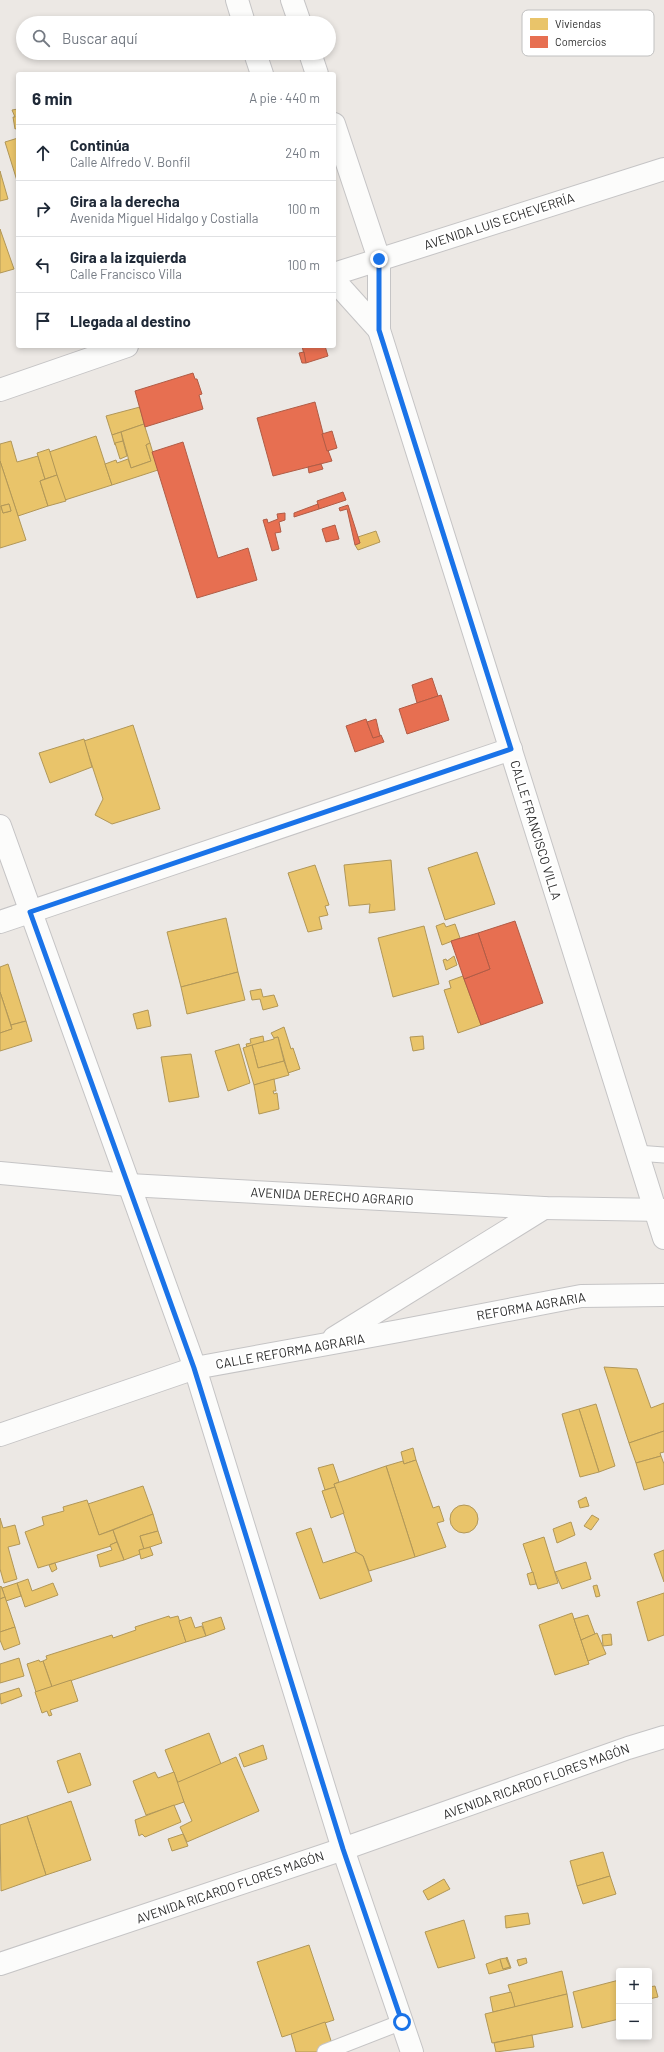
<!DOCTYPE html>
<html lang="es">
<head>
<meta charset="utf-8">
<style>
  :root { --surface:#fff; --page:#f6f6f7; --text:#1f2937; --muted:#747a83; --line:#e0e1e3 }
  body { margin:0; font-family:Barlow,sans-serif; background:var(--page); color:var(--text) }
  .controls { position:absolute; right:12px; bottom:12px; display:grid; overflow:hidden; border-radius:4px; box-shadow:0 2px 6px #0003 }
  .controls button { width:36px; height:36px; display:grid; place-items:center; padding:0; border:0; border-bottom:1px solid var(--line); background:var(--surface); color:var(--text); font:20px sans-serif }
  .stop { position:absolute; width:12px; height:12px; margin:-9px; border:3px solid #1a73e8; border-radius:50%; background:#fff }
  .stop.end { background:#1a73e8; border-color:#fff; box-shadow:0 1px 4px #0008 }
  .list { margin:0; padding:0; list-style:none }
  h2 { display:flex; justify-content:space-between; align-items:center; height:52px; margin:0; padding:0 16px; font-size:17px }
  h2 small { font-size:13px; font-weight:400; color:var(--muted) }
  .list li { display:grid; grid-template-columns:26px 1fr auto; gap:12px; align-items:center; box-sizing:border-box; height:56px; padding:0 16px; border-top:1px solid var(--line) }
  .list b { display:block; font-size:15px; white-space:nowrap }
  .list p { margin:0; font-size:13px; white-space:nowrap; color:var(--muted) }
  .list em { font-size:13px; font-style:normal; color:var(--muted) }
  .icon { flex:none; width:22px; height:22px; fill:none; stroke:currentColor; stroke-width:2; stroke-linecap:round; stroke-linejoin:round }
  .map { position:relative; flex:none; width:664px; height:2052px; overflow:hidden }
  .search { position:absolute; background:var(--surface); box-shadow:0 2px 6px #0003; left:16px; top:16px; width:320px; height:44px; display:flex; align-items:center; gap:10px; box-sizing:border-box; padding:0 14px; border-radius:22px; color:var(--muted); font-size:15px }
  .panel { position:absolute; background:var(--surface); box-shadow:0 2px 6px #0003; left:16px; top:72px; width:320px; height:276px; border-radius:4px }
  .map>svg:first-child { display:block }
  .homes { fill:#e9c46a; stroke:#b19758; fill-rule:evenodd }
  .shops { fill:#e76f51; stroke:#b05c46 }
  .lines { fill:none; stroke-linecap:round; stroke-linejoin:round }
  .lane-casing { stroke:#c5c4c5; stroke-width:17 }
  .street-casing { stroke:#c5c4c5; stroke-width:24 }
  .secondary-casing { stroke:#c5c4c5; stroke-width:24 }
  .lane { stroke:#fcfcfb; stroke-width:15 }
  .street { stroke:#fcfcfb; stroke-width:22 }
  .secondary { stroke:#fcfcfb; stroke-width:22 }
  .route { stroke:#1a73e8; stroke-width:5 }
  .labels { text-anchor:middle; stroke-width:4; stroke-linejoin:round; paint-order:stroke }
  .street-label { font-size:13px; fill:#2e2e2e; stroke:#fff }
  .key { fill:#fff; stroke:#c0c0c0; stroke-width:1 }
  .key-label { font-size:11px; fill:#2e2e2e }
</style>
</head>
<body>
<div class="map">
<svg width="664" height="2052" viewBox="0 0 664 2052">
  <rect width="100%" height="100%" fill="#ece8e4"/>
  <!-- homes -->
  <g class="homes">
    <path d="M 18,109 L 18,128 L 15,129 L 13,117 L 15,117 L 12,110 Z"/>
    <path d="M 18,138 L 18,184 L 5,142 Z"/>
    <path d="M 0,171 L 8,199 L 0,201 Z"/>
    <path d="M 0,229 L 14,269 L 0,273 Z"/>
    <path d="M 140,407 L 144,424 L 112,435 L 106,416 Z"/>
    <path d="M 144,424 L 150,443 L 146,445 L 151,461 L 131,468 L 121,432 Z"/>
    <path d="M 121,432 L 123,441 L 115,445 L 112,435 Z"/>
    <path d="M 96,436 L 112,485 L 65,500 L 49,452 Z"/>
    <path d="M 11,441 L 17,462 L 38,456 L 45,479 L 40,481 L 48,506 L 18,516 L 0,461 L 0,444 Z"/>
    <path d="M 123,441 L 127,456 L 120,459 L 115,443 Z"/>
    <path d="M 150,443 L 158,470 L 112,485 L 105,464 L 116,460 L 117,463 L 128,459 L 131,468 L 151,461 L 146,445 Z"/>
    <path d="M 49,449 L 57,475 L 45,479 L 37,453 Z"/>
    <path d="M 0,461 L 26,540 L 0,548 ZM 9,504 L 11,511 L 3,513 L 1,506 Z"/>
    <path d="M 57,475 L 66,501 L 48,506 L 40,481 Z"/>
    <path d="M 9,504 L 11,511 L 3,513 L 1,506 Z"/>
    <path d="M 376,531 L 380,542 L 358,550 L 355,545 L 360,543 L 358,537 Z"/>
    <path d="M 133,725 L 160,809 L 112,824 L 95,815 L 103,799 L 84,741 Z"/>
    <path d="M 84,739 L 92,767 L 50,783 L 39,753 Z"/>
    <path d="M 477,852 L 495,904 L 445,920 L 428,868 Z"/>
    <path d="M 391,860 L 395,910 L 369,913 L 370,904 L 349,906 L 344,865 Z"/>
    <path d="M 315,865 L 329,905 L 325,906 L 328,915 L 319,917 L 322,929 L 308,932 L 288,873 Z"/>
    <path d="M 226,918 L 238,972 L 181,987 L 167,932 Z"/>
    <path d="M 444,923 L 446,927 L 455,924 L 460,938 L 442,945 L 436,926 Z"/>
    <path d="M 424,926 L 439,984 L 393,997 L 378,938 Z"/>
    <path d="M 454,956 L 457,965 L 446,970 L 443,960 L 446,959 L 447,961 Z"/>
    <path d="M 8,964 L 26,1021 L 11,1025 L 0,992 L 0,967 Z"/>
    <path d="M 238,972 L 245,1000 L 187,1014 L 181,987 Z"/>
    <path d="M 463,976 L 481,1025 L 458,1033 L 444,990 L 451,988 L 449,981 Z"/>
    <path d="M 261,989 L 263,997 L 274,995 L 278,1006 L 263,1010 L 260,999 L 252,1000 L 250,991 Z"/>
    <path d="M 0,992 L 12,1029 L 0,1033 Z"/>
    <path d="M 148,1010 L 151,1026 L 137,1029 L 133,1014 Z"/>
    <path d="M 26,1021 L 32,1041 L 0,1051 L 0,1033 L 12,1029 L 11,1025 Z"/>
    <path d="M 284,1027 L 291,1049 L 293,1048 L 300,1069 L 288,1073 L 278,1037 L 274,1038 L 271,1033 Z"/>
    <path d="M 263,1036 L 264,1042 L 247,1047 L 246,1044 L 251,1043 L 250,1039 Z"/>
    <path d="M 423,1036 L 424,1049 L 413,1051 L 410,1037 Z"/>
    <path d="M 278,1037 L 284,1061 L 258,1068 L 252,1045 L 274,1039 L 274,1038 Z"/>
    <path d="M 239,1044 L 250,1083 L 228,1091 L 215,1051 Z"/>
    <path d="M 252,1045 L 258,1068 L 284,1061 L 289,1075 L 254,1085 L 243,1048 Z"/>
    <path d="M 191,1054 L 199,1097 L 169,1102 L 161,1057 Z"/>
    <path d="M 274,1079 L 276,1091 L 273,1091 L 274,1094 L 277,1093 L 279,1109 L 259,1114 L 254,1085 Z"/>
    <path d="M 604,1367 L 637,1369 L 651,1408 L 664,1403 L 664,1431 L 629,1443 Z"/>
    <path d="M 596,1404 L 615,1466 L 599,1472 L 579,1409 Z"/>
    <path d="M 579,1409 L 599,1472 L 580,1477 L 562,1414 Z"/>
    <path d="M 664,1431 L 664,1452 L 660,1453 L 661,1456 L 636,1463 L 629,1443 Z"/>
    <path d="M 413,1448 L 416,1460 L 404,1464 L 401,1452 Z"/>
    <path d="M 661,1456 L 664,1464 L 664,1484 L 644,1490 L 636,1463 Z"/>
    <path d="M 416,1460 L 433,1508 L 439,1506 L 444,1521 L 437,1523 L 446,1547 L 415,1557 L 386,1466 L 403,1461 L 404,1464 Z"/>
    <path d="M 333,1464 L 339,1482 L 334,1484 L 335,1487 L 325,1490 L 318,1468 Z"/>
    <path d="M 386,1466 L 415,1557 L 369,1571 L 363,1556 L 356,1552 L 334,1484 Z"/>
    <path d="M 143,1486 L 153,1514 L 99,1535 L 88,1504 Z"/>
    <path d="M 335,1487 L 344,1513 L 331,1518 L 322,1491 Z"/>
    <path d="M 586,1497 L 589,1506 L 580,1508 L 578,1501 Z"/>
    <path d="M 87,1500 L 99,1535 L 113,1530 L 117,1542 L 110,1545 L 111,1546 L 38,1568 L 25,1532 L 44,1525 L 42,1517 L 64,1511 L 63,1507 Z"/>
    <circle cx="464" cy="1519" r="14"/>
    <path d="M 153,1514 L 158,1531 L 140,1536 L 144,1549 L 139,1550 L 140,1554 L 124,1560 L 113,1530 Z"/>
    <path d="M 592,1515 L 599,1519 L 591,1530 L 584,1526 Z"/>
    <path d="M 0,1518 L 3,1528 L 15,1525 L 20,1544 L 8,1547 L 17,1579 L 4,1583 L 0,1569 Z"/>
    <path d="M 571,1522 L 575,1535 L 557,1543 L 553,1529 Z"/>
    <path d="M 311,1528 L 323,1563 L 356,1552 L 363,1556 L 372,1581 L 320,1599 L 296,1533 Z"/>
    <path d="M 158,1531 L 162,1543 L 144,1549 L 140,1536 Z"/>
    <path d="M 544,1537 L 558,1583 L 538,1589 L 523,1544 Z"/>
    <path d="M 117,1542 L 124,1560 L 100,1567 L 97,1555 L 112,1550 L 110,1545 Z"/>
    <path d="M 150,1547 L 153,1555 L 141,1559 L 139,1550 Z"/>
    <path d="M 664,1550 L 664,1582 L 654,1554 Z"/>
    <path d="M 586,1562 L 591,1579 L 562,1589 L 555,1572 Z"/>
    <path d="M 55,1563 L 57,1569 L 52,1572 L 49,1565 Z"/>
    <path d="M 533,1572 L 536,1584 L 530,1585 L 527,1574 Z"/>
    <path d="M 28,1579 L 32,1591 L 53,1583 L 58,1595 L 25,1607 L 17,1583 Z"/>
    <path d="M 17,1583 L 21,1596 L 6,1601 L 2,1588 Z"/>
    <path d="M 597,1585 L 600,1596 L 596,1597 L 593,1586 Z"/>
    <path d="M 1,1586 L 5,1597 L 0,1599 L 0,1587 Z"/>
    <path d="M 664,1593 L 664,1635 L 648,1641 L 637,1602 Z"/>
    <path d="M 5,1597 L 15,1627 L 0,1632 L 0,1599 Z"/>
    <path d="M 572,1613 L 589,1664 L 555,1675 L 539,1625 Z"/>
    <path d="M 588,1615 L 595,1634 L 581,1640 L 574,1619 Z"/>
    <path d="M 169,1616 L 170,1618 L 178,1616 L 186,1642 L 52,1687 L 43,1661 L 47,1659 L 46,1656 L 112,1635 L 113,1638 L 136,1630 L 135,1627 Z"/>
    <path d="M 191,1617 L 195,1628 L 202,1626 L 206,1636 L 186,1642 L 179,1621 Z"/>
    <path d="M 221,1617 L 225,1629 L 206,1636 L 202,1623 Z"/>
    <path d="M 15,1627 L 20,1644 L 4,1650 L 0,1640 L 0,1632 Z"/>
    <path d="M 597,1633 L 606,1654 L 588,1661 L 581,1640 Z"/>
    <path d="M 611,1634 L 612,1645 L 603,1646 L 602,1635 Z"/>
    <path d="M 19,1658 L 24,1676 L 0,1683 L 0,1664 Z"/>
    <path d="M 39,1660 L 40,1662 L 43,1661 L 52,1687 L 36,1692 L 27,1664 Z"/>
    <path d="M 71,1680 L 78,1701 L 50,1710 L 52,1715 L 49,1716 L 47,1711 L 42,1713 L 35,1692 Z"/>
    <path d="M 19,1688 L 22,1696 L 1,1704 L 0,1694 Z"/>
    <path d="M 209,1733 L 221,1764 L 178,1783 L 165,1750 Z"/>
    <path d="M 263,1745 L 267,1759 L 244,1767 L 239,1754 Z"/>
    <path d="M 80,1753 L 91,1785 L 68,1793 L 57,1761 Z"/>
    <path d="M 236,1757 L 259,1811 L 187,1842 L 180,1827 L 192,1821 L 176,1783 Z"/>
    <path d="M 155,1772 L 158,1778 L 174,1772 L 184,1802 L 146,1815 L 133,1781 Z"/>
    <path d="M 71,1801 L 91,1860 L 46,1875 L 27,1816 Z"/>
    <path d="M 174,1805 L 181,1822 L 145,1837 L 142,1834 L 139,1836 L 135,1820 Z"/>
    <path d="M 27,1816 L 46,1875 L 1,1891 L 0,1825 Z"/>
    <path d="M 183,1834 L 188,1846 L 172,1851 L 168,1839 Z"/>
    <path d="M 603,1852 L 610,1876 L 577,1886 L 570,1861 Z"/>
    <path d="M 610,1876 L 616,1894 L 583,1904 L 577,1886 Z"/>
    <path d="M 444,1879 L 450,1889 L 428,1900 L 423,1891 Z"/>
    <path d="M 528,1913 L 530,1924 L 506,1928 L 505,1916 Z"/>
    <path d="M 464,1920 L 475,1958 L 438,1968 L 425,1932 Z"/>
    <path d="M 309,1945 L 334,2020 L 282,2037 L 257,1962 Z"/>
    <path d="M 507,1957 L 511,1968 L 489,1974 L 486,1964 L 500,1959 L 503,1969 L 510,1967 L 506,1958 Z"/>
    <path d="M 506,1958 L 510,1967 L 503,1969 L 500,1959 Z"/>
    <path d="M 526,1958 L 527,1963 L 519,1966 L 517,1960 Z"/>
    <path d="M 562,1971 L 567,1994 L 515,2007 L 508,1985 Z"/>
    <path d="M 619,1980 L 619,2019 L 582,2028 L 573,1992 Z"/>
    <path d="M 655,1986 L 658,1997 L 649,1999 L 649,1987 Z"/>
    <path d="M 511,1992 L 515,2007 L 493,2012 L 490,1997 Z"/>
    <path d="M 567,1994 L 573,2027 L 492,2043 L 485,2014 Z"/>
    <path d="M 325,2022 L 333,2047 L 318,2052 L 296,2052 L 291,2034 Z"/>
    <path d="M 532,2035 L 534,2047 L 496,2052 L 494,2043 Z"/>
  </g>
  <!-- shops -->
  <g class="shops">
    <path d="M 302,346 L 325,346 L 328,356 L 306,363 Z"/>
    <path d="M 304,352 L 306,363 L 302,363 L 299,353 Z"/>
    <path d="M 193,373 L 195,379 L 197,379 L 202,394 L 199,395 L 203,409 L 145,427 L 135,391 Z"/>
    <path d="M 315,402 L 323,433 L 322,434 L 332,461 L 273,476 L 257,418 Z"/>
    <path d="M 332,431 L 337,448 L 327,451 L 322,434 Z"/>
    <path d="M 183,442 L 218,558 L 248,548 L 257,580 L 197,598 L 152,452 Z"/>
    <path d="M 321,464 L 323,469 L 309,473 L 308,467 Z"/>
    <path d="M 343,492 L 346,500 L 319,509 L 317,501 Z"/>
    <path d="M 318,504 L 319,509 L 294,517 L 294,513 Z"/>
    <path d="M 348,505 L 360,543 L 355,545 L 347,509 L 340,511 L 339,508 Z"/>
    <path d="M 285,513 L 285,520 L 279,522 L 281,532 L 275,533 L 279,549 L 272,551 L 263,520 L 267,519 L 268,523 L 278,519 L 277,514 Z"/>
    <path d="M 335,525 L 339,539 L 326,542 L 322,529 Z"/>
    <path d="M 432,678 L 438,696 L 417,703 L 412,685 Z"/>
    <path d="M 441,695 L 449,720 L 407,734 L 399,709 Z"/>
    <path d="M 366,719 L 373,738 L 381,735 L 384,742 L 355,752 L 346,726 Z"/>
    <path d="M 376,719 L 380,736 L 373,738 L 367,722 Z"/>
    <path d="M 515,921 L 543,1003 L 481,1025 L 464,979 L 490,969 L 478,933 Z"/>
    <path d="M 478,933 L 490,969 L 464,979 L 451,941 Z"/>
  </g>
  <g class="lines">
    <!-- lane casing -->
    <g class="lane-casing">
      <g id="lane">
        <path d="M 637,1153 L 664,1155"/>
        <path d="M 325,2052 L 402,2022"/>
      </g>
    </g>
    <!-- street casing -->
    <g class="street-casing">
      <g id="street">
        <path d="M 0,390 L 127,346"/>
        <path d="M 0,826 L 195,1368 L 343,1849 L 412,2052"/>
        <path d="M 0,922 L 511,749"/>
        <path d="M 334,1338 L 544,1208"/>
        <path d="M 0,1435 L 195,1368 L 399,1331 L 581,1296 L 664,1295"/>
        <path d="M 0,1964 L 343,1849 L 628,1748 L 664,1737"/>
      </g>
    </g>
    <!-- secondary casing -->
    <g class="secondary-casing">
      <g id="secondary">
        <path d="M 237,0 L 244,23"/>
        <path d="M 292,0 L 300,23"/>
        <path d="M 255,53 L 262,74"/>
        <path d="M 310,53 L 317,74"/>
        <path d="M 334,124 L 379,259 L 379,330 L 664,1238"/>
        <path d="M 334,274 L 664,169"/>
        <path d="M 334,280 L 379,330"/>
        <path d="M 0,1173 L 129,1185 L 544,1208 L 664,1210"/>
      </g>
    </g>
    <!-- lane -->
    <use href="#lane" class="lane"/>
    <!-- street -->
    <use href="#street" class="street"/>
    <!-- secondary -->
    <use href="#secondary" class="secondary"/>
  </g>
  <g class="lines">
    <!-- route -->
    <path class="route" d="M 379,259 L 379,330 L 511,749 L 30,912 L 194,1368 L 343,1849 L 402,2022"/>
  </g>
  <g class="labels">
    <!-- street labels -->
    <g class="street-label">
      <text transform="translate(499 221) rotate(-18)" y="5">AVENIDA LUIS ECHEVERRÍA</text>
      <text transform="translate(536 830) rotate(73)" y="5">CALLE FRANCISCO VILLA</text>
      <text transform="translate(332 1196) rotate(3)" y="5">AVENIDA DERECHO AGRARIO</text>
      <text transform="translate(531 1306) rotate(-10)" y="5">REFORMA AGRARIA</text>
      <text transform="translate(290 1351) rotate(-10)" y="5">CALLE REFORMA AGRARIA</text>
      <text transform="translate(536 1781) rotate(-20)" y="5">AVENIDA RICARDO FLORES MAGÓN</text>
      <text transform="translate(230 1887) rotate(-19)" y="5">AVENIDA RICARDO FLORES MAGÓN</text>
    </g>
  </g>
  <!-- legend -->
  <rect x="522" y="10" width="132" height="46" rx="6" class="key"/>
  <rect x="530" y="18" width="18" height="12" fill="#e9c46a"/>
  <rect x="530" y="36" width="18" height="12" fill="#e76f51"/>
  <g class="key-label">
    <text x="555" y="28">Viviendas</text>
    <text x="555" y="46">Comercios</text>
  </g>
</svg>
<div class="controls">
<button>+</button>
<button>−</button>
</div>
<div class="stop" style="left:402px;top:2022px"></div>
<div class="stop end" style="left:379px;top:259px"></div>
<div class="search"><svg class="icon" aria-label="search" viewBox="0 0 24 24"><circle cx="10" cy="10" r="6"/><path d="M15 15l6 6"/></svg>Buscar aquí</div>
<section class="panel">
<h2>6 min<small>A pie · 440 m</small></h2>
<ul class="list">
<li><svg class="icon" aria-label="ahead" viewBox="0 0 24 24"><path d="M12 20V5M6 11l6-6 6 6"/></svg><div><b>Continúa</b><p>Calle Alfredo V. Bonfil</p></div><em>240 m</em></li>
<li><svg class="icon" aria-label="right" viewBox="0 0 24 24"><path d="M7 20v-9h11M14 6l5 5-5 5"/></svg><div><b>Gira a la derecha</b><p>Avenida Miguel Hidalgo y Costialla</p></div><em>100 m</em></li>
<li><svg class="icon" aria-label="left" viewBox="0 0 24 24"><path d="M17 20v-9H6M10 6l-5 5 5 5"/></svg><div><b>Gira a la izquierda</b><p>Calle Francisco Villa</p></div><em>100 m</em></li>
<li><svg class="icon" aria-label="arrive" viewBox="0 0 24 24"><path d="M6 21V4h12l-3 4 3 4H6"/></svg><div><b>Llegada al destino</b></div></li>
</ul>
</section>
</div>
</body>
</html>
